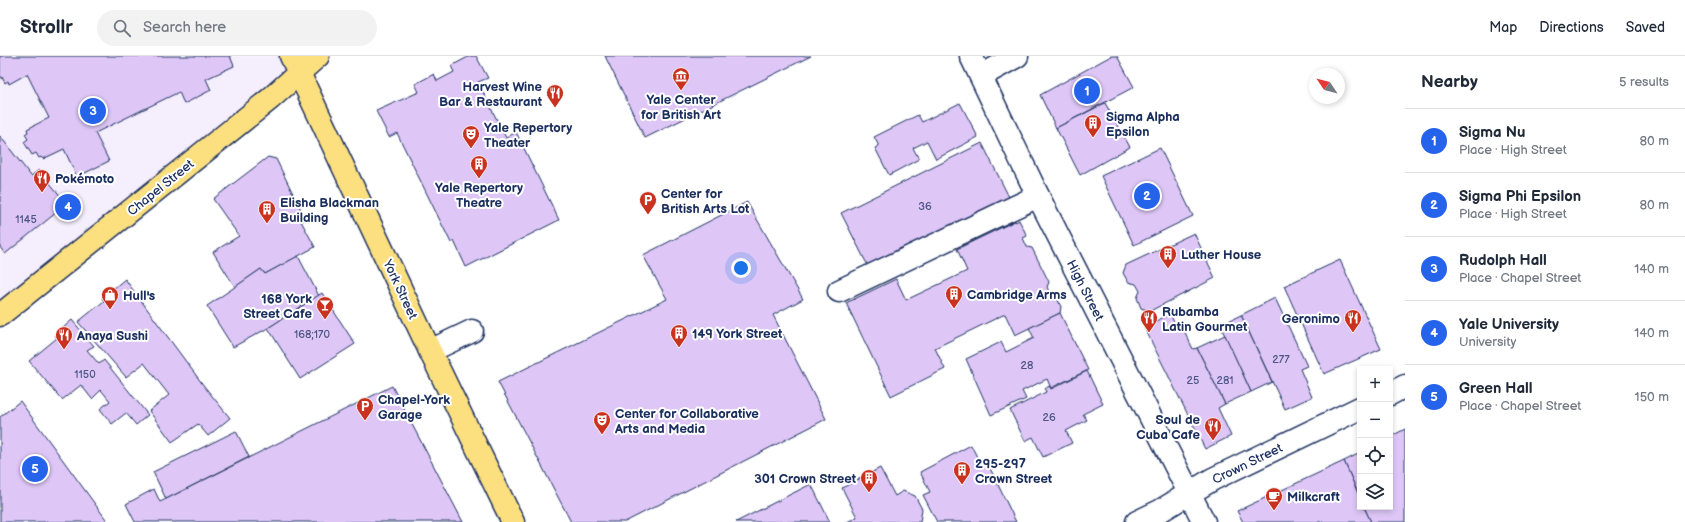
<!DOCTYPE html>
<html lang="en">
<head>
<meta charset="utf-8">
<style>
  :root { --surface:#fff; --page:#f2f2f3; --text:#1f2937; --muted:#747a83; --line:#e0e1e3; --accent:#2563eb }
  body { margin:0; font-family:"Balsamiq Sans",sans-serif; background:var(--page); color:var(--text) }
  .controls { position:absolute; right:12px; bottom:12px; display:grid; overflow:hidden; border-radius:0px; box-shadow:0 2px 6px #0003 }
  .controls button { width:36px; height:36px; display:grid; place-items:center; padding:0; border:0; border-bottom:1px solid var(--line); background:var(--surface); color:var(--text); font:20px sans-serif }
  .compass { position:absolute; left:1309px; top:12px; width:36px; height:36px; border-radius:50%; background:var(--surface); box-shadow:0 2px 6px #0003; rotate:305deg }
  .you { position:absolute; left:741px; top:212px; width:14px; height:14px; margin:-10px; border:3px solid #fff; border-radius:50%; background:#1a73e8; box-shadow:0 0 0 6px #1a73e833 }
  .badge { display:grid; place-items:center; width:26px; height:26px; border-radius:50%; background:var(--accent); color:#fff; font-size:13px; font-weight:700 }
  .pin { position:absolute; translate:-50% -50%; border:2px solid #fff; box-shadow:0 1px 4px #0006 }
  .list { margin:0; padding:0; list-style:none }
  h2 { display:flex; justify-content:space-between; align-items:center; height:52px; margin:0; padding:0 16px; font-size:17px }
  h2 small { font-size:13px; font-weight:400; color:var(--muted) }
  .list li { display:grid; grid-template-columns:26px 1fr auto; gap:12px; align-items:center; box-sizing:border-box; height:64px; padding:0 16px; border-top:1px solid var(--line) }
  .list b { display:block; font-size:15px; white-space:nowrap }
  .list p { margin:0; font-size:13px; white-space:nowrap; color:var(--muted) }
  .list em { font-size:13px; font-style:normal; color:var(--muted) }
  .icon { flex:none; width:22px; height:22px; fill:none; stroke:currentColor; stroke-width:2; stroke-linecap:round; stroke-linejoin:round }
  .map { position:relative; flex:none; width:1405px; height:466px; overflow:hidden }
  header { display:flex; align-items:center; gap:24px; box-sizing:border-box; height:56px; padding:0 20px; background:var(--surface); border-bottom:1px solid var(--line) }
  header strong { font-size:19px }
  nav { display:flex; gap:22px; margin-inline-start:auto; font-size:14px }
  .search { width:280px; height:36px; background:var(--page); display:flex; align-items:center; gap:10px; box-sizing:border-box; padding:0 14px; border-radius:22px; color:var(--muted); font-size:15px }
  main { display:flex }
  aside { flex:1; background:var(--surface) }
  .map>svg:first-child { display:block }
  .built { fill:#f5eefd }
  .building { fill:#dec7f7; stroke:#1b2f5e }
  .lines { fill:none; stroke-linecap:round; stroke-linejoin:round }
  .minor-casing { stroke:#1b2f5e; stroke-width:25 }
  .major-casing { stroke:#1b2f5e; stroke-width:25 }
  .minor { stroke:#fff; stroke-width:22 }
  .major { stroke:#fce080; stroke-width:22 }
  .labels { text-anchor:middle; stroke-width:4; stroke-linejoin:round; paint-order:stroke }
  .number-label { font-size:11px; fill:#4c5584 }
  .poi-label { font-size:13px; font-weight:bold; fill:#1b2f5e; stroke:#fff; text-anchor:start }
  .street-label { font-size:13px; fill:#1b2f5e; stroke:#fff }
</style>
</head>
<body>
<header>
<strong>Strollr</strong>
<div class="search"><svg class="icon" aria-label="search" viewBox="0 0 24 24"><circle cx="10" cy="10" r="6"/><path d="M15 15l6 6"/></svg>Search here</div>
<nav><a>Map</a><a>Directions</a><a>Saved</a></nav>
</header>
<main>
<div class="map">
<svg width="1405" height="466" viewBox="0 0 1405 466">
  <rect width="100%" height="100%" fill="#fff"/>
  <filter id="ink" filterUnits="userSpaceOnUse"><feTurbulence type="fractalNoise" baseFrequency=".025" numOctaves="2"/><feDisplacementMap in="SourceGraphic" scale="8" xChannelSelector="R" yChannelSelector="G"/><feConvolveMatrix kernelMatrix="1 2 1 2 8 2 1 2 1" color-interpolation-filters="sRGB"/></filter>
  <g filter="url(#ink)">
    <!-- built -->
    <path class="built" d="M 0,0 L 318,0 L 0,259 Z"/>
    <!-- building -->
    <g class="building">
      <path d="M 0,0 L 230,0 L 234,10 L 206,23 L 211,34 L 184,48 L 179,36 L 95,77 L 109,105 L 77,121 L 64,93 L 43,103 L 41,101 L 39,102 L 36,97 L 32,99 L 24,86 L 28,83 L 25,78 L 28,76 L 27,73 L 49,62 L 27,18 L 9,28 L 8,25 L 5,27 L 2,21 L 0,22 Z"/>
      <path d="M 470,0 L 476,0 L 488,22 L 478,26 L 506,82 L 516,76 L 559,164 L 466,211 L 454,185 L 451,187 L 397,77 L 389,81 L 376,55 L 419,36 L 415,28 L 434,18 L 437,25 L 454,16 L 451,10 Z"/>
      <path d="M 605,0 L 811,0 L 645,82 Z"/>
      <path d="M 1111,0 L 1117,0 L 1134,31 L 1056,72 L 1040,39 Z"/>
      <path d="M 960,47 L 978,81 L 936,103 L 927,85 L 913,92 L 919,103 L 889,119 L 875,92 L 879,90 L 874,81 L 918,59 L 922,66 Z"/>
      <path d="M 1105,47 L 1130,91 L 1080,119 L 1056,72 Z"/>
      <path d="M 0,80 L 31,120 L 39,114 L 67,148 L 5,198 L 0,191 Z"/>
      <path d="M 982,87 L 1010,143 L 869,212 L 841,157 Z"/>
      <path d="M 1160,92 L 1193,160 L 1134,189 L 1101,120 Z"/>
      <path d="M 268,101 L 276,103 L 306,164 L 301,165 L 315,191 L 265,218 L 261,213 L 235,231 L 213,196 L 239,180 L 213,143 Z"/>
      <path d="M 747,146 L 803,243 L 773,259 L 826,363 L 625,466 L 571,466 L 498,326 L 667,243 L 643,199 Z"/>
      <path d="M 1019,164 L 1027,180 L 1023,182 L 1027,191 L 1032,192 L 1049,226 L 1047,231 L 1052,242 L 1058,244 L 1061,251 L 1060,257 L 1015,279 L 1005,258 L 935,292 L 945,313 L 891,340 L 846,247 L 896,223 L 906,244 L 967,215 L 957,193 L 1015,165 L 1016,166 Z"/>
      <path d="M 1194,177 L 1215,222 L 1150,255 L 1141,252 L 1137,242 L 1140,235 L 1136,228 L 1128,226 L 1123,217 L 1126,209 Z"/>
      <path d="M 298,200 L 319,240 L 268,272 L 233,291 L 207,250 L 261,213 L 265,218 Z"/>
      <path d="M 1340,204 L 1381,293 L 1324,318 L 1284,230 Z"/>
      <path d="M 125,223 L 204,330 L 230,362 L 208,380 L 198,368 L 172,386 L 149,355 L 169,339 L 144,307 L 126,321 L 78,266 L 104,245 L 102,242 Z"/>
      <path d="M 322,237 L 355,288 L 300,323 L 268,272 Z"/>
      <path d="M 1275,242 L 1307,310 L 1300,313 L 1312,341 L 1285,353 L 1241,259 Z"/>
      <path d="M 1060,257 L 1088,314 L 1051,332 L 1047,323 L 1022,335 L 1026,343 L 991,359 L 966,303 L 1001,286 L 1006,296 L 1034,282 L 1029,272 Z"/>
      <path d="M 1170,258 L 1176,270 L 1181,268 L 1193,293 L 1197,292 L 1225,348 L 1218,352 L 1231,380 L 1205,393 L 1144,271 Z"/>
      <path d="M 1241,259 L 1272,326 L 1251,336 L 1220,269 Z"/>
      <path d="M 72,264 L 94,290 L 87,294 L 99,308 L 104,304 L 148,359 L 136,369 L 126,357 L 112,368 L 100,353 L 110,345 L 101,334 L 92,343 L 81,329 L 62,344 L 29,305 L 57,282 L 55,279 Z"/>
      <path d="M 1225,279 L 1251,336 L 1225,348 L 1197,292 Z"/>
      <path d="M 1087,315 L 1103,348 L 1083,358 L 1087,364 L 1066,375 L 1072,387 L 1043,401 L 1033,381 L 1025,385 L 1010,354 L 1046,336 L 1045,333 L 1049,330 L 1051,333 Z"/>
      <path d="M 392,330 L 463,466 L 135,466 L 126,448 L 154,433 L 160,446 Z"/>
      <path d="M 20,345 L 108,466 L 0,466 L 0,361 Z"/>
      <path d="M 1405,373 L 1405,466 L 1371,466 L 1364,451 L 1390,451 L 1390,381 Z"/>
      <path d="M 236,375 L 249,401 L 166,443 L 153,416 Z"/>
      <path d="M 971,389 L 981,409 L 987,406 L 1016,466 L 937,466 L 923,439 L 930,436 L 920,416 Z"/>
      <path d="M 1360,397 L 1360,442 L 1344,405 Z"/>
      <path d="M 1344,405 L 1360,442 L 1360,451 L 1364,451 L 1371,466 L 1243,466 L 1237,455 Z"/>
      <path d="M 880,412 L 895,440 L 903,435 L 915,440 L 922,453 L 920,466 L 847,466 L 857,461 L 842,432 Z"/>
      <path d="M 811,428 L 830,466 L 736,466 Z"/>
    </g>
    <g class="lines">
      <!-- minor casing -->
      <g class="minor-casing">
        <g id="minor">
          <path d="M 971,0 L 1038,140 L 1204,466"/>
          <path d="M 981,20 L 1017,0"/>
          <path d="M 839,235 L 1038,140"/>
          <path d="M 430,295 L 472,275"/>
          <path d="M 1390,338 L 1405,330"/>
          <path d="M 1137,466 L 1160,455 L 1213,423 L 1360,352"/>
        </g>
      </g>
      <!-- major casing -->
      <g class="major-casing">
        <g id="major">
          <path d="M 291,0 L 430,295 L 513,466"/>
          <path d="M 0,259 L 270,43 L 318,0"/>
        </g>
      </g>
      <!-- minor -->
      <use href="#minor" class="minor"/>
      <!-- major -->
      <use href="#major" class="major"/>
    </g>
  </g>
  <!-- icons -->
  <defs>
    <g id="museum-pin" transform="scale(0.9)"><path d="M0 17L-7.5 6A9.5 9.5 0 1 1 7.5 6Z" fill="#c8321e" stroke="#fff"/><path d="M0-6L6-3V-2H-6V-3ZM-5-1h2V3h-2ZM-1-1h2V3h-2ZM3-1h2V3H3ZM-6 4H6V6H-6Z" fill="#fff"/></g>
    <g id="restaurant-pin" transform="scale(0.9)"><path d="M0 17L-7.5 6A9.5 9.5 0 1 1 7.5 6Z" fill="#c8321e" stroke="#fff"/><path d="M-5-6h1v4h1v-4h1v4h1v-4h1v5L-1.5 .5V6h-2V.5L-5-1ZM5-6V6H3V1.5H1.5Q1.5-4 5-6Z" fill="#fff"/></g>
    <g id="building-pin" transform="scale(0.9)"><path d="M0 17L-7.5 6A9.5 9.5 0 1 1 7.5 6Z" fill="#c8321e" stroke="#fff"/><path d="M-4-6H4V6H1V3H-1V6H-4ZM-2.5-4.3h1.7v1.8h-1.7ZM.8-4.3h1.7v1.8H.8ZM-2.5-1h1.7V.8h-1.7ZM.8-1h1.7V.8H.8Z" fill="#fff"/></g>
    <g id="theatre-pin" transform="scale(0.9)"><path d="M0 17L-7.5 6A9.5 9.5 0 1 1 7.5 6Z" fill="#c8321e" stroke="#fff"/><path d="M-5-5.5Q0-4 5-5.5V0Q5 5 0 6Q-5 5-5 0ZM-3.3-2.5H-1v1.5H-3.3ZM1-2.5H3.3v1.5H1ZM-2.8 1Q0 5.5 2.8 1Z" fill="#fff"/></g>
    <g id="parking-pin" transform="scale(0.9)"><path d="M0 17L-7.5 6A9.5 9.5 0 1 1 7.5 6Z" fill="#c8321e" stroke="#fff"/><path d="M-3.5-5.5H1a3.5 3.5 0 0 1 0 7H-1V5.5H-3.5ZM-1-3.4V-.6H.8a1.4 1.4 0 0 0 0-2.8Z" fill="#fff"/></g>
    <g id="shop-pin" transform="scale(0.9)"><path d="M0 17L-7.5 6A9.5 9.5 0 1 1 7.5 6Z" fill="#c8321e" stroke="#fff"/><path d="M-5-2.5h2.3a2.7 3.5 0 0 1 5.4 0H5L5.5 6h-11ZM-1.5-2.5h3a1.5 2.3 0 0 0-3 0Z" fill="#fff"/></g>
    <g id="bar-pin" transform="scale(0.9)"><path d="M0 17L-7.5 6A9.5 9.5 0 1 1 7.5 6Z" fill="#c8321e" stroke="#fff"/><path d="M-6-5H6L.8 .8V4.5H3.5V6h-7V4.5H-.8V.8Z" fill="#fff"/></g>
    <g id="cafe-pin" transform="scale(0.9)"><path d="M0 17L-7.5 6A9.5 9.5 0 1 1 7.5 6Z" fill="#c8321e" stroke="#fff"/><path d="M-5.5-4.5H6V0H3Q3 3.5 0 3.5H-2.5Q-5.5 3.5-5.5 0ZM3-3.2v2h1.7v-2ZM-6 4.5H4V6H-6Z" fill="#fff"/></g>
  </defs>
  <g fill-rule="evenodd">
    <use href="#museum-pin" x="681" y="20"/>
    <use href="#restaurant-pin" x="555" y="37"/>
    <use href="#building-pin" x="1093" y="67"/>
    <use href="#theatre-pin" x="471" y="78"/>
    <use href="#building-pin" x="479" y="108"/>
    <use href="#restaurant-pin" x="42" y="122"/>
    <use href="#parking-pin" x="648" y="144"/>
    <use href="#building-pin" x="267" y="153"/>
    <use href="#building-pin" x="1168" y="198"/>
    <use href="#building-pin" x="954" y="238"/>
    <use href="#shop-pin" x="110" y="239"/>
    <use href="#bar-pin" x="325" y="249"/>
    <use href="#restaurant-pin" x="1149" y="262"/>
    <use href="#restaurant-pin" x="1353" y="262"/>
    <use href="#building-pin" x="679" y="277"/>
    <use href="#restaurant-pin" x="64" y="279"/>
    <use href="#parking-pin" x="365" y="350"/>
    <use href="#theatre-pin" x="602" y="364"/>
    <use href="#restaurant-pin" x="1213" y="370"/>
    <use href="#building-pin" x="962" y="414"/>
    <use href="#building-pin" x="869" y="422"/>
    <use href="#cafe-pin" x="1274" y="440"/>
  </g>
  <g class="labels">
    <!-- number labels -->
    <g class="number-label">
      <text x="925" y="154">36</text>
      <text x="26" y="167">1145</text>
      <text x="312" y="282">168;170</text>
      <text x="1281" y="307">277</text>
      <text x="1027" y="313">28</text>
      <text x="85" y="322">1150</text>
      <text x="1193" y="328">25</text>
      <text x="1225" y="328">281</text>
      <text x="1049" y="365">26</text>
    </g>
    <!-- poi labels -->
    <g class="poi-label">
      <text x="542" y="35" text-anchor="end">Harvest Wine<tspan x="542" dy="15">Bar &amp; Restaurant</tspan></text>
      <text x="681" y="48" text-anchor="middle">Yale Center<tspan x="681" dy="15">for British Art</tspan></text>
      <text x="1106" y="65">Sigma Alpha<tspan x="1106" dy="15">Epsilon</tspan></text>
      <text x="484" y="76">Yale Repertory<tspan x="484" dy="15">Theater</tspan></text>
      <text x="55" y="127">Pokémoto</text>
      <text x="479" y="136" text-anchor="middle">Yale Repertory<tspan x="479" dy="15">Theatre</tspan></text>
      <text x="661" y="142">Center for<tspan x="661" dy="15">British Arts Lot</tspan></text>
      <text x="280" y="151">Elisha Blackman<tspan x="280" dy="15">Building</tspan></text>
      <text x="1181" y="203">Luther House</text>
      <text x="967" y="243">Cambridge Arms</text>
      <text x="123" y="244">Hull's</text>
      <text x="312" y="247" text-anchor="end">168 York<tspan x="312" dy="15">Street Cafe</tspan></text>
      <text x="1162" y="260">Rubamba<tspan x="1162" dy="15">Latin Gourmet</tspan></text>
      <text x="1340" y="267" text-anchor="end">Geronimo</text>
      <text x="692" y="282">149 York Street</text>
      <text x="77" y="284">Anaya Sushi</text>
      <text x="378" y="348">Chapel-York<tspan x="378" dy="15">Garage</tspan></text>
      <text x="615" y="362">Center for Collaborative<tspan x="615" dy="15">Arts and Media</tspan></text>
      <text x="1200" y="368" text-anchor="end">Soul de<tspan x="1200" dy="15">Cuba Cafe</tspan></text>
      <text x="975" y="412">295-297<tspan x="975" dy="15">Crown Street</tspan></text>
      <text x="856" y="427" text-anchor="end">301 Crown Street</text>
      <text x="1287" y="445">Milkcraft</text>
    </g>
    <!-- street labels -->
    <g class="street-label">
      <text transform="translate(160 131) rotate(-39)" y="5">Chapel Street</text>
      <text transform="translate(401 233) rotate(65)" y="5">York Street</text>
      <text transform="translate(1086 234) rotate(63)" y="5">High Street</text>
      <text transform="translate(1247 407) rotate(-26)" y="5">Crown Street</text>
    </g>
  </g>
</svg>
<div class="controls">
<button>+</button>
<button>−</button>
<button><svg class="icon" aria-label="locate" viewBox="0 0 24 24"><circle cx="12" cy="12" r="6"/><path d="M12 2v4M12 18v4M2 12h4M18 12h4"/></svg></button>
<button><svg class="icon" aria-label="layers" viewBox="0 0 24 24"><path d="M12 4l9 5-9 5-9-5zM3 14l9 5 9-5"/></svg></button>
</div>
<svg class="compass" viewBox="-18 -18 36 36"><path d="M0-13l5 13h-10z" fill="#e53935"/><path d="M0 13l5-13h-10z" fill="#747a83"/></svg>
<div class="you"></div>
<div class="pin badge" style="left:1087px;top:35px">1</div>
<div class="pin badge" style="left:1147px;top:140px">2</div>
<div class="pin badge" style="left:93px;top:55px">3</div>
<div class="pin badge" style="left:68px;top:151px">4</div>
<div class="pin badge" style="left:35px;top:413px">5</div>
</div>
<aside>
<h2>Nearby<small>5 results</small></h2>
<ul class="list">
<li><span class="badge">1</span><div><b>Sigma Nu</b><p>Place · High Street</p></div><em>80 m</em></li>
<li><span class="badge">2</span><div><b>Sigma Phi Epsilon</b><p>Place · High Street</p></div><em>80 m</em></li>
<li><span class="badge">3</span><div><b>Rudolph Hall</b><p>Place · Chapel Street</p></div><em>140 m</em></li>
<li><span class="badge">4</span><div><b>Yale University</b><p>University</p></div><em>140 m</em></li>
<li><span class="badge">5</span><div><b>Green Hall</b><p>Place · Chapel Street</p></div><em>150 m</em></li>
</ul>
</aside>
</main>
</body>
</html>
